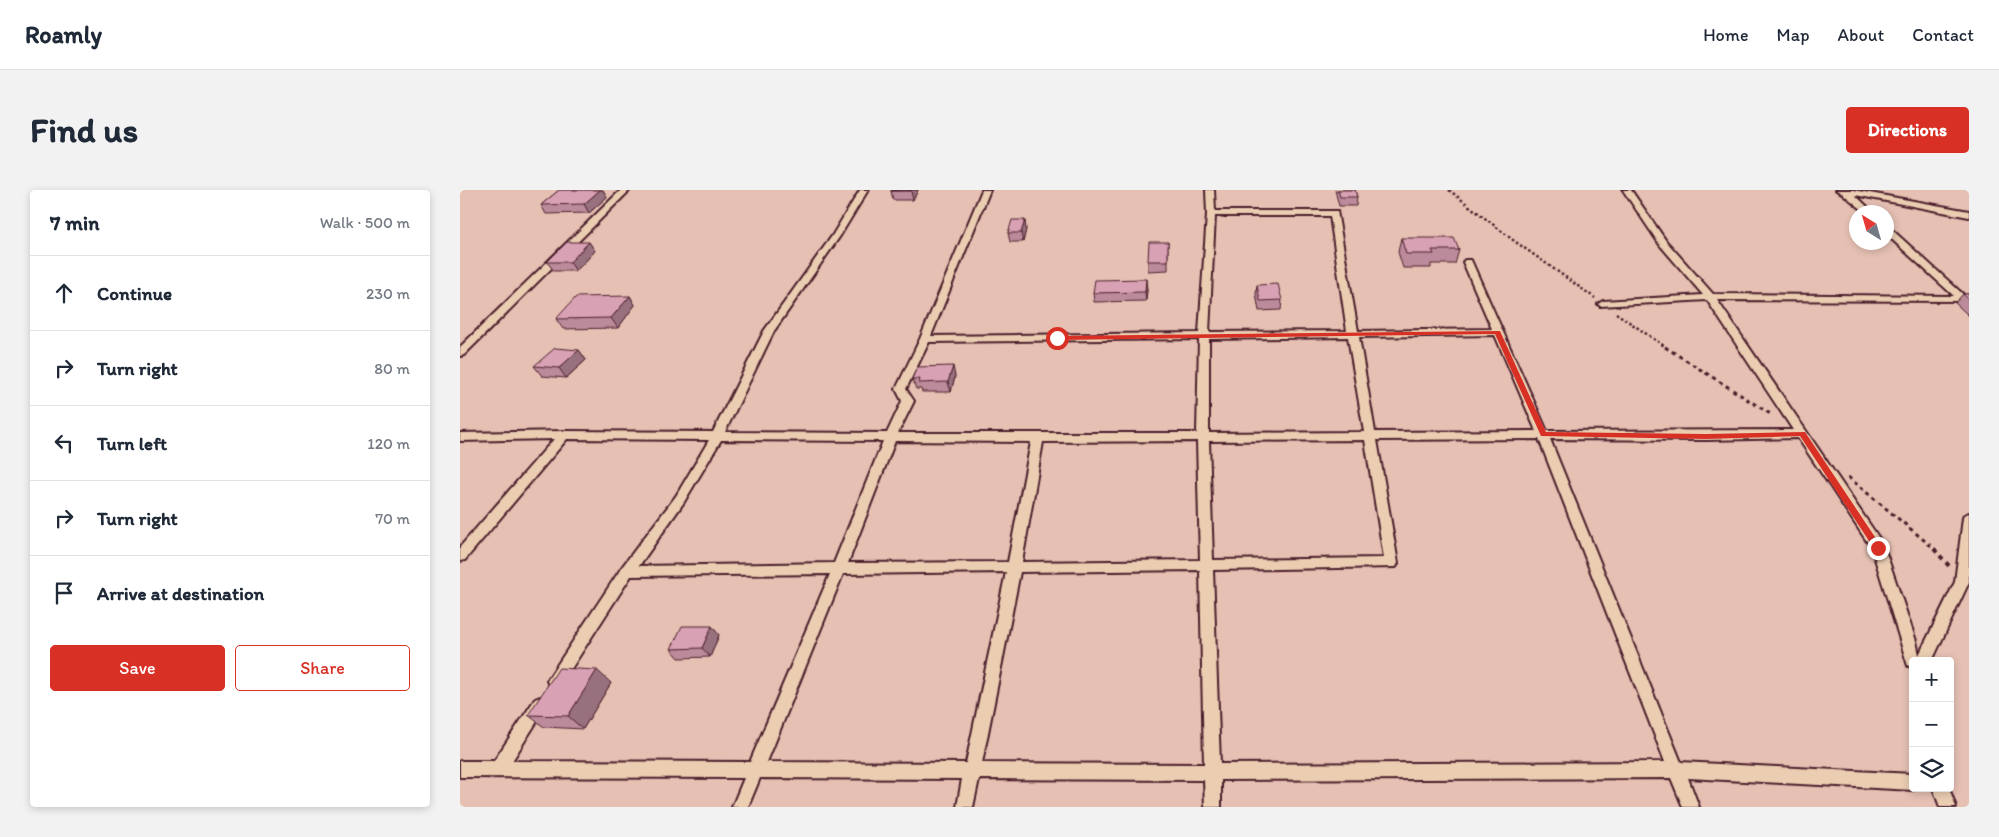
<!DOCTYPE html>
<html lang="en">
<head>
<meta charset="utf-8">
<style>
  :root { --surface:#fff; --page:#f2f2f3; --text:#1f2937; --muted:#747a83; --line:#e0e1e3; --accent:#d93025 }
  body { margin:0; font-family:Itim,sans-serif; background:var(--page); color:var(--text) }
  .controls { position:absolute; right:15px; bottom:15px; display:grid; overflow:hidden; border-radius:5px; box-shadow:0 2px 8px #0003 }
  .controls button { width:45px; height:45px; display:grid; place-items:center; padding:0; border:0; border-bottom:1px solid var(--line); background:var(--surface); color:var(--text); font:25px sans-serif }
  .compass { position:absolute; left:1389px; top:15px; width:45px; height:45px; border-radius:50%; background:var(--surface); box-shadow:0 2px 8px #0003; rotate:323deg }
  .stop { position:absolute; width:15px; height:15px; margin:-11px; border:4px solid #d93025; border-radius:50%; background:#fff }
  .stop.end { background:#d93025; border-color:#fff; box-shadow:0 1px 5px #0008 }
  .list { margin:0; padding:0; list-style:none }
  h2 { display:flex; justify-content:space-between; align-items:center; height:65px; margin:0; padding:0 20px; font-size:21px }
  h2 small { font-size:16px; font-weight:400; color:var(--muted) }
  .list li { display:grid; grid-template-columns:32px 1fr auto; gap:15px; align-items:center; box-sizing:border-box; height:75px; padding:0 20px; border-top:1px solid var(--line) }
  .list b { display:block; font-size:19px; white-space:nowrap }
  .list em { font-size:16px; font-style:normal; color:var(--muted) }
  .actions { display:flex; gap:10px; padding:15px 20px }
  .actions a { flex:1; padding:11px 0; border:1px solid var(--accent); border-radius:5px; text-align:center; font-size:18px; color:var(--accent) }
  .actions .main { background:var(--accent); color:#fff }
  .icon { flex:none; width:28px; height:28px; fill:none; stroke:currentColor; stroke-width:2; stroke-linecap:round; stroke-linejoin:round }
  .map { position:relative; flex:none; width:1509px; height:617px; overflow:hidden; border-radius:5px }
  header { display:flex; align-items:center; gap:30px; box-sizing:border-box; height:70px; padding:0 25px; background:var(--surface); border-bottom:1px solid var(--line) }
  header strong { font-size:24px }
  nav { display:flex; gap:28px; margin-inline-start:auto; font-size:18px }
  .intro { display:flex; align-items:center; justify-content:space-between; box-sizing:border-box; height:120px; padding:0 30px }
  h1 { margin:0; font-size:35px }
  .button { padding:12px 22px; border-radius:5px; background:var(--accent); color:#fff; font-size:18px; font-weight:700 }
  main { display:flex; gap:30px; padding:0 30px }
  aside { flex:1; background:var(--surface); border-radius:5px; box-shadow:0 2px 8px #0003 }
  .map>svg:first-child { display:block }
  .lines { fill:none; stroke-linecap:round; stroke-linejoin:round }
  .minor-casing { stroke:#4a1f2b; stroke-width:4 }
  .path-far2 { stroke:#4a1f2b; stroke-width:2.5; stroke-dasharray:2.5 2.5; stroke-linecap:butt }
  .path-far1 { stroke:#4a1f2b; stroke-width:3; stroke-dasharray:4 4; stroke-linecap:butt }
  .path { stroke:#4a1f2b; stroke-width:4; stroke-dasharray:4.5 4.5; stroke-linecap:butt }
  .minor { fill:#ebceb2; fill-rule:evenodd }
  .wall { fill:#bb8a9b; stroke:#4a1f2b }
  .shaded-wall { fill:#98717e; stroke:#4a1f2b }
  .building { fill:#d9a1b4; stroke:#4a1f2b }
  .route { fill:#d93025 }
</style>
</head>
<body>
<header>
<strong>Roamly</strong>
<nav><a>Home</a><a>Map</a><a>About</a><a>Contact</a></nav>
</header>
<div class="intro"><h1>Find us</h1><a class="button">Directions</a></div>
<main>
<aside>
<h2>7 min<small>Walk · 500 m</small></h2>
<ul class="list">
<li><svg class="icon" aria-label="ahead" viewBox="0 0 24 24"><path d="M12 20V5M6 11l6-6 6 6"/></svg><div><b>Continue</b></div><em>230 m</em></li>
<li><svg class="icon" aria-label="right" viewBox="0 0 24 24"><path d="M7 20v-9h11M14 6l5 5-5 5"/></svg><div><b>Turn right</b></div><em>80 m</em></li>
<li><svg class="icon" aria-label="left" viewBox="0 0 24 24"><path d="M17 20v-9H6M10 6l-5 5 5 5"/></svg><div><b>Turn left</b></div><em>120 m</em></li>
<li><svg class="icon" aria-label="right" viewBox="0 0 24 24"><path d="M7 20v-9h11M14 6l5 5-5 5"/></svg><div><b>Turn right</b></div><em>70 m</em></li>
<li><svg class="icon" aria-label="arrive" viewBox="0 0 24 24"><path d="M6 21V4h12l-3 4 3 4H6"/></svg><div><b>Arrive at destination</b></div></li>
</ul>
<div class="actions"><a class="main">Save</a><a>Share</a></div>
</aside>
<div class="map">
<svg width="1509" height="617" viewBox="0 0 1509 617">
  <rect width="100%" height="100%" fill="#e6c0b3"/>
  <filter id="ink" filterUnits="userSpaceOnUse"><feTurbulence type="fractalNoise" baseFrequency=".02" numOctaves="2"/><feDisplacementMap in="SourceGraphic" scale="10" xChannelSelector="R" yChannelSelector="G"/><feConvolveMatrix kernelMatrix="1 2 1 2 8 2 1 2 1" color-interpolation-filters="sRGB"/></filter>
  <g filter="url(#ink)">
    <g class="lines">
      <!-- minor casing -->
      <g class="minor-casing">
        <g id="minor">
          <path d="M 161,0 L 170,0 L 4,165 L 0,166 L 0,157 Z"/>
          <path d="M 400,0 L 408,0 L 380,46 L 314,141 L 265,242 L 427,243 L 442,211 L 436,199 L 460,149 L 522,0 L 530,0 L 471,146 L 739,143 L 747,24 L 746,0 L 754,0 L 755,21 L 877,21 L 898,141 L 1032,139 L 1003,72 L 1005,70 L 1011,70 L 1087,241 L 1333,240 L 1247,110 L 1140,116 L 1138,114 L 1143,111 L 1243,105 L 1200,55 L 1163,0 L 1171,0 L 1206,51 L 1253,104 L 1494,106 L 1426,44 L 1426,37 L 1429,37 L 1506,107 L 1506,111 L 1257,110 L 1423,354 L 1456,451 L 1459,465 L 1495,392 L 1503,328 L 1504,325 L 1509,323 L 1509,392 L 1472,471 L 1453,471 L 1453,477 L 1448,476 L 1412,359 L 1338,248 L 1246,250 L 1090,249 L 1221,572 L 1453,584 L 1453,598 L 1457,598 L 1453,600 L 1228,588 L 1239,617 L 1223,617 L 1211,588 L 761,590 L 761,617 L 745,617 L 744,590 L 519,589 L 513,617 L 497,617 L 502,589 L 300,588 L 288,617 L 272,617 L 284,588 L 0,587 L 0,571 L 34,571 L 75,509 L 80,507 L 85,509 L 88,514 L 52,571 L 290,572 L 370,384 L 171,386 L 100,496 L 95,498 L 90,496 L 87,491 L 90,486 L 162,377 L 216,306 L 249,250 L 107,249 L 5,370 L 0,371 L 0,357 L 94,249 L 0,251 L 0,243 L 104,241 L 253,242 L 304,141 L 372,46 ZM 755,26 L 870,26 L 887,141 L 749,142 ZM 1035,145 L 1076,241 L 915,242 L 899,147 ZM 888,147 L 904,242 L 749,243 L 749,149 ZM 739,149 L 737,243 L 438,243 L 454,211 L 446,199 L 469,152 ZM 1079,249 L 1205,572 L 760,574 L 753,380 L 936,377 L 938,373 L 917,250 ZM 261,250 L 423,251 L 374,373 L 179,376 L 224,312 ZM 905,250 L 924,368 L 753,370 L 749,251 ZM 435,251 L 571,252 L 548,372 L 388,373 ZM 737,251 L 740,370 L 562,372 L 583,252 ZM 740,380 L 744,574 L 522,573 L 560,382 ZM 546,382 L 506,573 L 307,572 L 383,384 Z"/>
          <path d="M 1376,0 L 1393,0 L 1509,21 L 1509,27 L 1395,5 L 1413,22 L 1405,22 L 1382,3 Z"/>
          <path d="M 1473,598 L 1489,598 L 1496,617 L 1480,617 Z"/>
        </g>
      </g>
      <!-- path-far2 -->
      <g class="path-far2">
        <path d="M 989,0 L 1053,50 L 1135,108"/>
        <path d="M 1156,123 L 1207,158"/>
      </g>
      <!-- path-far1 -->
      <g class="path-far1">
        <path d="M 1205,157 L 1312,225"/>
        <path d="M 1388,287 L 1476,360"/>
      </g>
      <!-- path -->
      <path class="path" d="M 1474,359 L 1490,377"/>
      <!-- minor -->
      <use href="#minor" class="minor"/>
    </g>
    <!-- wall -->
    <g class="wall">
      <path d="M 99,0 L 143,0 L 147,7 L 129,23 L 86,24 L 81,15 Z"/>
      <path d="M 458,0 L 453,10 L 433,10 L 431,1 Z"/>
      <path d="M 875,0 L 895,0 L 897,7 L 896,16 L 879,16 Z"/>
      <path d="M 566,39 L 563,52 L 550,52 L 548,43 Z"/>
      <path d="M 941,48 L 999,60 L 995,74 L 971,74 L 971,78 L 943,78 L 938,62 Z"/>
      <path d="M 129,52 L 135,61 L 116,81 L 94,81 L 87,72 Z"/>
      <path d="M 708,52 L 708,80 L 688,81 L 688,71 Z"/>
      <path d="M 797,95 L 822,110 L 821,120 L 799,121 L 796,104 Z"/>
      <path d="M 687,99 L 686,111 L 634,112 L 633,103 Z"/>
      <path d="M 1503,104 L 1509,104 L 1509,126 L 1495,113 Z"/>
      <path d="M 170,106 L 175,115 L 158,138 L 103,139 L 96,129 Z"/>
      <path d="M 119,160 L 126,170 L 106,188 L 82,186 L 74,176 Z"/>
      <path d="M 495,186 L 491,202 L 462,202 L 461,199 L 456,199 L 452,189 Z"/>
      <path d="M 259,445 L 250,467 L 219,468 L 211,459 Z"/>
      <path d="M 151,493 L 123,539 L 84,537 L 68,525 Z"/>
    </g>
    <!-- shaded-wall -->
    <g class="shaded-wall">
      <path d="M 140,0 L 143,0 L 147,7 L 129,23 L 124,14 Z"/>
      <path d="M 451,0 L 458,0 L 453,10 L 451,1 Z"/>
      <path d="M 565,30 L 566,39 L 563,52 L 561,43 Z"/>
      <path d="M 129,52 L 135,61 L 116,81 L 110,72 Z"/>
      <path d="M 686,89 L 687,99 L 686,111 L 685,102 Z"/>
      <path d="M 170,106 L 175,115 L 158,138 L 151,128 Z"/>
      <path d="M 119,160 L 126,170 L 106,188 L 99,178 Z"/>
      <path d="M 493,176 L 495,186 L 491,202 L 488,192 Z"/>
      <path d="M 252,436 L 259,445 L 250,467 L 242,458 Z"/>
      <path d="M 137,480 L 151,493 L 123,539 L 108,526 Z"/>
    </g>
    <!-- building -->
    <g class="building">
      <path d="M 99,0 L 140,0 L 124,14 L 81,15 Z"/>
      <rect x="431" y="0" width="20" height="1"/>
      <path d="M 878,0 L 895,0 L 897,7 L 880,7 Z"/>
      <path d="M 552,30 L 565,30 L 561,43 L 548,43 Z"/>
      <path d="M 941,48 L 994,48 L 999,60 L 972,60 L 974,64 L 946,64 Z"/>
      <path d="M 107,52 L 129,52 L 110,72 L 87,72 Z"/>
      <path d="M 689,52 L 708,52 L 708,71 L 688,71 Z"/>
      <path d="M 686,89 L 685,102 L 633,103 L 635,90 Z"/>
      <path d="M 818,94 L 822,110 L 800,111 L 797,95 Z"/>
      <path d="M 1503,104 L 1509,104 L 1509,110 Z"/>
      <path d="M 170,106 L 151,128 L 96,129 L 116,107 Z"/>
      <path d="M 95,158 L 119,160 L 99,178 L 74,176 Z"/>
      <path d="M 493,176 L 488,192 L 459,193 L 460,189 L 452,189 L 457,177 Z"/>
      <path d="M 222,436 L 252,436 L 242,458 L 211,459 Z"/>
      <path d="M 99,478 L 137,480 L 108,526 L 68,525 Z"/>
    </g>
  </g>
  <!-- route -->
  <path class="route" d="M 1040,141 L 1086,242 L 1246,244 L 1345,242 L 1421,356 L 1421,360 L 1415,360 L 1340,246 L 1246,249 L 1081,246 L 1035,144 L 597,150 L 594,148 L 597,146 Z"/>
</svg>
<div class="controls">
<button>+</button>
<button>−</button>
<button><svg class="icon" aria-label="layers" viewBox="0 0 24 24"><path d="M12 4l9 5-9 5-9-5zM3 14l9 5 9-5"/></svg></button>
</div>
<svg class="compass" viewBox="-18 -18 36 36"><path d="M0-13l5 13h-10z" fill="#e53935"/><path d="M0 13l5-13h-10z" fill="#747a83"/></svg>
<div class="stop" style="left:597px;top:148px"></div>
<div class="stop end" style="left:1418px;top:358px"></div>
</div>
</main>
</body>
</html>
